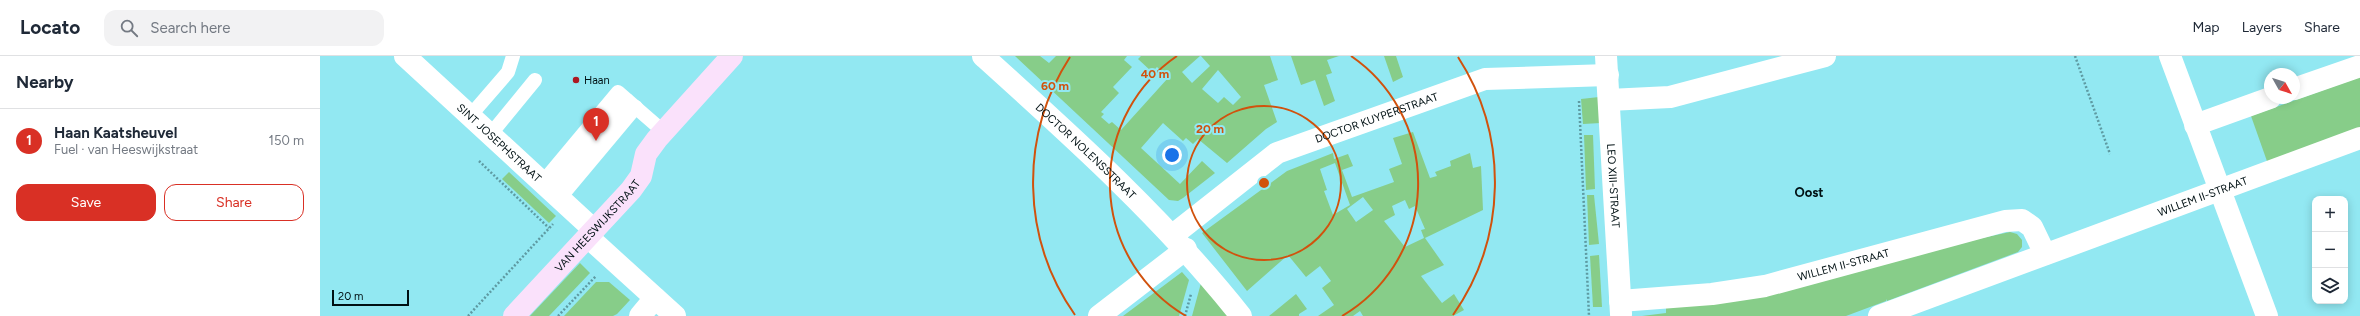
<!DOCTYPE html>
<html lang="en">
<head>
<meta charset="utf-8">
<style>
  :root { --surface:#fff; --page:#f2f2f3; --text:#1f2937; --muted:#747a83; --line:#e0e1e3; --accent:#d93025 }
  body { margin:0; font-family:Figtree,sans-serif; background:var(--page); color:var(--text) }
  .controls { position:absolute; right:12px; bottom:12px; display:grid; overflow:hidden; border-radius:8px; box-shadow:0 2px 10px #0003 }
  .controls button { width:36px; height:36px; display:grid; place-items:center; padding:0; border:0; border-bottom:1px solid var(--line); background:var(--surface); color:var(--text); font:20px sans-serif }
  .compass { position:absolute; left:1944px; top:12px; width:36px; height:36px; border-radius:50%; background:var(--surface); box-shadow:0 2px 10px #0003; rotate:129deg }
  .scale { position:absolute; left:12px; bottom:10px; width:77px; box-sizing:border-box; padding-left:4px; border:2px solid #001013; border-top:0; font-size:11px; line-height:14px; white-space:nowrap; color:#001013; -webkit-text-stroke:3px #92e8f2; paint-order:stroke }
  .you { position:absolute; left:852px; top:99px; width:14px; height:14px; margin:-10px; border:3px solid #fff; border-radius:50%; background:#1a73e8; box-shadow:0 0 0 6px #1a73e833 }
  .badge { display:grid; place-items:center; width:26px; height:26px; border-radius:50%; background:var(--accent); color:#fff; font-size:13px; font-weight:700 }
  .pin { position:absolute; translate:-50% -33px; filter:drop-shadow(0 1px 2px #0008) }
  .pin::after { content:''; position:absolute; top:21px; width:14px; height:12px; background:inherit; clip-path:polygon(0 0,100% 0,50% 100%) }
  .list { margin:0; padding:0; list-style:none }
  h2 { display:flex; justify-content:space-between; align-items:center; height:52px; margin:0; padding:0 16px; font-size:17px }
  h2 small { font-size:13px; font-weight:400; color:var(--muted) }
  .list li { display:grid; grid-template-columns:26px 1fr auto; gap:12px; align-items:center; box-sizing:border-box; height:64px; padding:0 16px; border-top:1px solid var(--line) }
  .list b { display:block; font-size:15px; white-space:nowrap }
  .list p { margin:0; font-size:13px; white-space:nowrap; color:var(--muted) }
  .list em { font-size:13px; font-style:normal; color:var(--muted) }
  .actions { display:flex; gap:8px; padding:12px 16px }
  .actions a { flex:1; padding:9px 0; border:1px solid var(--accent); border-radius:12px; text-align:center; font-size:14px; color:var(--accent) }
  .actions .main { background:var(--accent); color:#fff }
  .icon { flex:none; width:22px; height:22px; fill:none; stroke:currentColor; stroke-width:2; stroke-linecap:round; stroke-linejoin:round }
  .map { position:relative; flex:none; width:2040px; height:260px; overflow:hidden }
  header { display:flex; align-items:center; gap:24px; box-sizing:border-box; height:56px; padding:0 20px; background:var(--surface); border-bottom:1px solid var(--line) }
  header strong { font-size:19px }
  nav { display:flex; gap:22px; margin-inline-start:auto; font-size:14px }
  .search { width:280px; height:36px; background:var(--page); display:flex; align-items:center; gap:10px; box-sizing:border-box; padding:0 14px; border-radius:12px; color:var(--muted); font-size:15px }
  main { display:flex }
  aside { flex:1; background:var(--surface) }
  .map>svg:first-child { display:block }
  .green { fill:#87cd89; fill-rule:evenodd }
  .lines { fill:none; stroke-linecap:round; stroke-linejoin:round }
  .path { stroke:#5e9aa2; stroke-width:2.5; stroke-dasharray:2 2; stroke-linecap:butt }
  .lane { stroke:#fff; stroke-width:14 }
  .street { stroke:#fff; stroke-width:22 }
  .secondary { stroke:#fae1fb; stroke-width:22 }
  .ring { fill:none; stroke:#d1520d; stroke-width:2 }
  .poi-dot { fill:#ac1822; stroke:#92e8f2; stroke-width:1.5 }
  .labels { text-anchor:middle; stroke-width:4; stroke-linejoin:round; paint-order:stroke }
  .poi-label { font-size:11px; fill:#001013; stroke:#92e8f2; text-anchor:start }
  .street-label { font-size:11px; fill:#001013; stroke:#92e8f2 }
  .quarter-label { font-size:13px; font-weight:bold; fill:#001013; stroke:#92e8f2 }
  .centre { fill:#d1520d; stroke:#92e8f2; stroke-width:2 }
  .ring-label { font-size:12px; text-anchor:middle; font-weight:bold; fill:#d1520d; stroke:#92e8f2; stroke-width:4; stroke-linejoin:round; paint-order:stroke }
</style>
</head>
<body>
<header>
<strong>Locato</strong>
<div class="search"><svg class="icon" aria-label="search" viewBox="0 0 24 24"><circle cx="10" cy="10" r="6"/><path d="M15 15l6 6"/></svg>Search here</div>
<nav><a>Map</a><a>Layers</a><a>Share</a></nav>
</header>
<main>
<aside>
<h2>Nearby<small></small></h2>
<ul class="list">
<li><span class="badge">1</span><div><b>Haan Kaatsheuvel</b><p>Fuel · van Heeswijkstraat</p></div><em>150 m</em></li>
</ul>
<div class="actions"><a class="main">Save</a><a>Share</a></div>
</aside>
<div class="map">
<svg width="2040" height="260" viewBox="0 0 2040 260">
  <rect width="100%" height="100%" fill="#92e8f2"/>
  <!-- green -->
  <g class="green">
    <path d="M 695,0 L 720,0 L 729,7 L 736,0 L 807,0 L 804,4 L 812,11 L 793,31 L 799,37 L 781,56 L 784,58 L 781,61 L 789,68 L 792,66 L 801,74 L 848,22 L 837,11 L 832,16 L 818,3 L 821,0 L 880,0 L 862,16 L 872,27 L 890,10 L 881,0 L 950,0 L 958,24 L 944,29 L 957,66 L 946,73 L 907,107 L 878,83 L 873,88 L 866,82 L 863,85 L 843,67 L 821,92 L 860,128 L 882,105 L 895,117 L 863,142 L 858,145 L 849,144 ZM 898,14 L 921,41 L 913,49 L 904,41 L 898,47 L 882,33 Z"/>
    <path d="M 971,0 L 1019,0 L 1007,4 L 1012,17 L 1006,19 L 1015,45 L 1004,50 L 995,24 L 981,29 Z"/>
    <path d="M 1064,0 L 1076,0 L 1083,21 L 1073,26 Z"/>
    <path d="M 2040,21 L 2040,73 L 1948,108 L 1931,60 Z"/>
    <path d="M 1279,41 L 1281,67 L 1263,68 L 1261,43 Z"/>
    <path d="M 1093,76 L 1110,122 L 1117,120 L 1115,116 L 1131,110 L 1130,105 L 1150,97 L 1153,112 L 1161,110 L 1163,154 L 1105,182 L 1124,209 L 1101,220 L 1122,247 L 1134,238 L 1144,254 L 1133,260 L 1043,260 L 1040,255 L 1033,260 L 998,260 L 1014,249 L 1002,232 L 1011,225 L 1000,210 L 986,221 L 968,199 L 927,235 L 882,177 L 967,115 L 1013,97 L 1014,103 L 1028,98 L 1033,110 L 1022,114 L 1032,141 L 1074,126 L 1069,113 L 1082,108 L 1073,82 ZM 1015,107 L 1030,149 L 1013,159 L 1004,135 L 1007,134 L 1000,113 ZM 1043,141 L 1053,154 L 1036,166 L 1027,153 ZM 1085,144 L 1089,153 L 1095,150 L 1105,173 L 1101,174 L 1104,182 L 1085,191 L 1064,165 L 1075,159 L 1072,150 Z"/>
    <path d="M 1264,79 L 1273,79 L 1275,133 L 1266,134 Z"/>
    <path d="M 189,116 L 236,160 L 229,167 L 182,123 Z"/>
    <path d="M 1267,139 L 1274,139 L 1279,188 L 1269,189 Z"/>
    <path d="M 1690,176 L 1697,178 L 1702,184 L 1702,191 L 1698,196 L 1567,245 L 1566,243 L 1566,245 L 1526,260 L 1322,260 L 1346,257 L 1346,250 Z"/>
    <path d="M 1279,199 L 1282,251 L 1273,251 L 1270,200 Z"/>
    <path d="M 260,207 L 270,217 L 229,260 L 210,260 Z"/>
    <path d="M 862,216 L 869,224 L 859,260 L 803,260 Z"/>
    <path d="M 276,226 L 289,226 L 310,244 L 297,258 L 293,260 L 244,260 Z"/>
    <path d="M 881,227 L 908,260 L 872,260 Z"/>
    <path d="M 976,238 L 987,253 L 979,258 L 979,260 L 949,260 Z"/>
  </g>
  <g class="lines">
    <!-- path -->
    <g class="path">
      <path d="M 1755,0 L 1790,98"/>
      <path d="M 1259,45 L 1269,260"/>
      <path d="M 159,105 L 229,172"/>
      <path d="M 148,260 L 233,168"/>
      <path d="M 238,260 L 276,220"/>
      <path d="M 865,260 L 871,238"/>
    </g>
    <!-- lane -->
    <g class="lane">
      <path d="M 150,60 L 188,16 L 193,0"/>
      <path d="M 170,79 L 215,24"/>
      <path d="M 222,127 L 298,36 L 344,76"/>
      <path d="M 230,135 L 307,44"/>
      <path d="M 239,143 L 316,51"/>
    </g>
    <!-- street -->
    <g class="street">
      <path id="s1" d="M 85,0 L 274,174"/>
      <path id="s2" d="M 663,0 C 755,83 844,163 921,260"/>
      <path id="s3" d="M 1286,0 L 1301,258"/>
      <path d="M 1850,0 L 1947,260"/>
      <path d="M 1974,33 L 2040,10"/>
      <path d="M 1289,44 L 1350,41 L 1505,0"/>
      <path d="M 1875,69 L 1950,42"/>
      <path id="s4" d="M 853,179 L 957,97 L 1165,23 L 1288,19"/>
      <path d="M 268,181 L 355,260"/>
      <path id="s5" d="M 1300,245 L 1392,238 L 1445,230 L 1685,165 L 1702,164 L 1712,171 L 1725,198"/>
      <path d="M 320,260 L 335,242"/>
      <path d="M 779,260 L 866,193"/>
      <path id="s6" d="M 1559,260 L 2040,82"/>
    </g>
    <!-- secondary -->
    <path class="secondary" id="s7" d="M 194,260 L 311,134 L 321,120 L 326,98 L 337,83 L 412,0"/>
  </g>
  <!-- distance rings -->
  <g class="ring">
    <circle cx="944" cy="127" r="77"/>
    <path d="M866 260A154 154 0 0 1 857 0M1031 0A154 154 0 0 1 1022 260"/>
    <path d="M755 259A231 231 0 0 1 750 1M1138 1A231 231 0 0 1 1133 259"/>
  </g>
  <!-- markers -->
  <circle class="poi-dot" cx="256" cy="24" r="4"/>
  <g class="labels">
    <!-- poi labels -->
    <g class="poi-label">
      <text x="264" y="28">Haan</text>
    </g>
    <!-- street labels -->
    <g class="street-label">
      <text dy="4" stroke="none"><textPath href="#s4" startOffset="238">DOCTOR KUYPERSTRAAT</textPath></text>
      <text dy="4" stroke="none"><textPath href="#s1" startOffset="128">SINT JOSEPHSTRAAT</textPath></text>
      <text dy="4" stroke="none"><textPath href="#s2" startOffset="140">DOCTOR NOLENSSTRAAT</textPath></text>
      <text dy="4" stroke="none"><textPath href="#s3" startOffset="130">LEO XIII-STRAAT</textPath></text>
      <text dy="4" stroke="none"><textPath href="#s6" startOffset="345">WILLEM II-STRAAT</textPath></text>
      <text dy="4" stroke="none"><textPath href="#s7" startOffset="123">VAN HEESWIJKSTRAAT</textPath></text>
      <text dy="4" stroke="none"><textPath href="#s5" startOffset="227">WILLEM II-STRAAT</textPath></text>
    </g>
    <!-- quarter labels -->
    <g class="quarter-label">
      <text x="1489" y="141">Oost</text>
    </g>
  </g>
  <circle cx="944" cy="127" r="6" class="centre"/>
  <g class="ring-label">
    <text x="835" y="22">40 m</text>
    <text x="735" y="34">60 m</text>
    <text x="890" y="77">20 m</text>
  </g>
</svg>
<div class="controls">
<button>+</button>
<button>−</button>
<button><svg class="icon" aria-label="layers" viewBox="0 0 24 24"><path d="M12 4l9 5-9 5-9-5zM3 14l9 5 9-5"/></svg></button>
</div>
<svg class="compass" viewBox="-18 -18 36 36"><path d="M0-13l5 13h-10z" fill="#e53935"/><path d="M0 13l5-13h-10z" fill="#747a83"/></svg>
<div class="scale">20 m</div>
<div class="you"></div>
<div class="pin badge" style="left:276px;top:85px">1</div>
</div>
</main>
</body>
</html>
